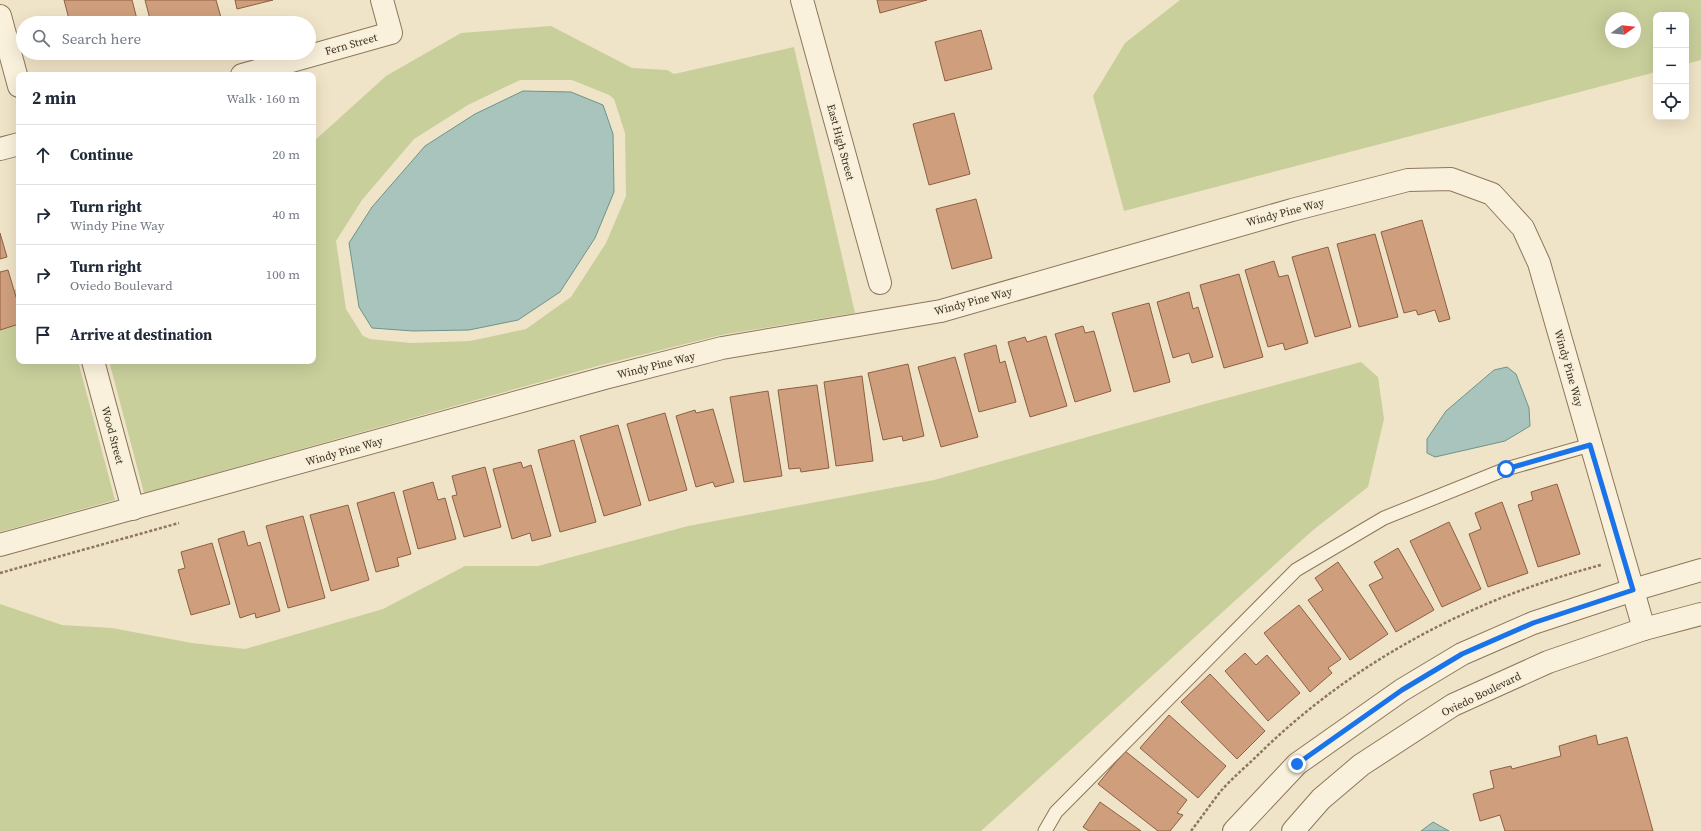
<!DOCTYPE html>
<html lang="en">
<head>
<meta charset="utf-8">
<style>
  :root { --surface:#fff; --page:#f2f2f3; --text:#1f2937; --muted:#747a83; --line:#e0e1e3 }
  body { margin:0; font-family:"Source Serif 4",serif; background:var(--page); color:var(--text) }
  .controls { position:absolute; right:12px; top:12px; display:grid; overflow:hidden; border-radius:8px; box-shadow:0 4px 16px #0002 }
  .controls button { width:36px; height:36px; display:grid; place-items:center; padding:0; border:0; border-bottom:1px solid var(--line); background:var(--surface); color:var(--text); font:20px sans-serif }
  .compass { position:absolute; left:1605px; top:12px; width:36px; height:36px; border-radius:50%; background:var(--surface); box-shadow:0 4px 16px #0002; rotate:75deg }
  .stop { position:absolute; width:12px; height:12px; margin:-9px; border:3px solid #1a73e8; border-radius:50%; background:#fff }
  .stop.end { background:#1a73e8; border-color:#fff; box-shadow:0 1px 4px #0008 }
  .list { margin:0; padding:0; list-style:none }
  h2 { display:flex; justify-content:space-between; align-items:center; height:52px; margin:0; padding:0 16px; font-size:17px }
  h2 small { font-size:13px; font-weight:400; color:var(--muted) }
  .list li { display:grid; grid-template-columns:26px 1fr auto; gap:12px; align-items:center; box-sizing:border-box; height:60px; padding:0 16px; border-top:1px solid var(--line) }
  .list b { display:block; font-size:15px; white-space:nowrap }
  .list p { margin:0; font-size:13px; white-space:nowrap; color:var(--muted) }
  .list em { font-size:13px; font-style:normal; color:var(--muted) }
  .icon { flex:none; width:22px; height:22px; fill:none; stroke:currentColor; stroke-width:2; stroke-linecap:round; stroke-linejoin:round }
  .map { position:relative; flex:none; width:1701px; height:831px; overflow:hidden }
  .search { position:absolute; background:var(--surface); box-shadow:0 4px 16px #0002; left:16px; top:16px; width:300px; height:44px; display:flex; align-items:center; gap:10px; box-sizing:border-box; padding:0 14px; border-radius:22px; color:var(--muted); font-size:15px }
  .panel { position:absolute; background:var(--surface); box-shadow:0 4px 16px #0002; left:16px; top:72px; width:300px; height:292px; border-radius:8px }
  .map>svg:first-child { display:block }
  .green { fill:#c9cf9b; fill-rule:evenodd }
  .water { fill:#a9c4bc; stroke:#6f938a }
  .building { fill:#cf9f7d; stroke:#8d5f41 }
  .lines { fill:none; stroke-linecap:round; stroke-linejoin:round }
  .service-casing { stroke:#8d765c; stroke-width:15 }
  .minor-casing { stroke:#8d765c; stroke-width:24 }
  .tertiary-casing { stroke:#8d765c; stroke-width:24 }
  .path { stroke:#8d765c; stroke-width:2.5; stroke-dasharray:3 2; stroke-linecap:butt }
  .service { stroke:#faf1dc; stroke-width:13 }
  .minor { stroke:#faf1dc; stroke-width:22 }
  .tertiary { stroke:#faf1dc; stroke-width:22 }
  .route { stroke:#1a73e8; stroke-width:5 }
  .labels { text-anchor:middle; stroke-width:3; stroke-linejoin:round; paint-order:stroke }
  .street-label { font-size:11px; fill:#3d2e20; stroke:#f7eed8 }
</style>
</head>
<body>
<div class="map">
<svg width="1701" height="831" viewBox="0 0 1701 831">
  <rect width="100%" height="100%" fill="#f0e4c8"/>
  <!-- green -->
  <g class="green">
    <path d="M 1180,0 L 1701,0 L 1701,60 L 1686,64 L 1686,15 L 1656,15 L 1656,72 L 1124,211 L 1093,96 L 1125,43 ZM 1611,18 L 1635,18 L 1635,42 L 1611,42 Z"/>
    <path d="M 551,26 L 632,68 L 667,70 L 674,74 L 794,47 L 855,313 L 721,335 L 601,365 L 144,493 L 109,361 L 313,361 L 313,142 L 386,76 L 461,33 ZM 520,80 L 572,80 L 609,95 L 614,99 L 625,133 L 626,196 L 606,243 L 571,297 L 526,329 L 470,341 L 411,343 L 370,339 L 363,336 L 346,309 L 336,241 L 362,200 L 414,139 L 468,105 Z"/>
    <path d="M 19,288 L 19,361 L 78,361 L 115,500 L 0,532 L 0,294 Z"/>
    <path d="M 1361,362 L 1378,377 L 1384,419 L 1368,487 L 1312,531 L 981,831 L 0,831 L 0,604 L 62,625 L 112,628 L 192,643 L 245,649 L 383,609 L 465,566 L 538,566 L 688,526 L 934,480 L 1212,402 Z"/>
  </g>
  <!-- water -->
  <g class="water">
    <path d="M 523,91 L 571,92 L 603,105 L 613,134 L 614,192 L 595,238 L 560,292 L 518,320 L 469,330 L 413,331 L 372,328 L 359,307 L 349,243 L 372,207 L 425,146 L 475,114 Z"/>
    <path d="M 1507,367 L 1516,374 L 1529,408 L 1530,426 L 1505,441 L 1435,457 L 1427,453 L 1427,439 L 1446,411 L 1494,370 Z"/>
    <path d="M 1433,822 L 1449,831 L 1421,831 Z"/>
  </g>
  <!-- building -->
  <g class="building">
    <path d="M 64,0 L 132,0 L 138,23 L 70,23 Z"/>
    <path d="M 145,0 L 216,0 L 222,21 L 213,23 L 151,23 Z"/>
    <path d="M 235,0 L 273,0 L 237,9 Z"/>
    <path d="M 877,0 L 927,0 L 880,13 Z"/>
    <path d="M 981,30 L 992,69 L 945,81 L 935,42 Z"/>
    <path d="M 79,53 L 92,53 L 80,56 Z"/>
    <path d="M 954,113 L 970,174 L 929,185 L 913,124 Z"/>
    <path d="M 976,199 L 992,258 L 952,269 L 936,209 Z"/>
    <path d="M 1422,220 L 1450,319 L 1439,322 L 1435,310 L 1418,315 L 1416,310 L 1404,313 L 1381,232 Z"/>
    <path d="M 0,233 L 7,257 L 0,259 Z"/>
    <path d="M 1375,234 L 1398,317 L 1359,327 L 1337,244 Z"/>
    <path d="M 1328,247 L 1351,327 L 1315,337 L 1292,257 Z"/>
    <path d="M 1274,261 L 1279,277 L 1288,275 L 1308,343 L 1285,350 L 1283,343 L 1268,347 L 1245,270 Z"/>
    <path d="M 8,270 L 19,307 L 19,324 L 0,330 L 0,272 Z"/>
    <path d="M 1239,274 L 1263,357 L 1224,368 L 1200,285 Z"/>
    <path d="M 1189,292 L 1193,309 L 1198,307 L 1213,357 L 1192,363 L 1189,353 L 1173,358 L 1157,302 Z"/>
    <path d="M 1149,303 L 1170,382 L 1134,392 L 1112,313 Z"/>
    <path d="M 1083,326 L 1085,333 L 1094,331 L 1111,391 L 1075,402 L 1055,334 Z"/>
    <path d="M 1046,336 L 1067,406 L 1030,417 L 1008,342 L 1025,337 L 1027,342 Z"/>
    <path d="M 996,345 L 1000,363 L 1005,361 L 1016,402 L 979,412 L 964,354 Z"/>
    <path d="M 955,357 L 978,437 L 941,447 L 918,367 Z"/>
    <path d="M 908,364 L 924,436 L 903,441 L 902,436 L 883,440 L 868,373 Z"/>
    <path d="M 862,376 L 873,461 L 836,466 L 824,382 Z"/>
    <path d="M 817,385 L 829,468 L 801,472 L 800,468 L 789,469 L 778,390 Z"/>
    <path d="M 768,391 L 782,476 L 744,482 L 730,397 Z"/>
    <path d="M 713,409 L 734,482 L 715,487 L 713,482 L 696,487 L 676,416 L 695,410 L 696,413 Z"/>
    <path d="M 665,413 L 687,490 L 649,501 L 627,424 Z"/>
    <path d="M 618,425 L 641,505 L 604,516 L 580,436 Z"/>
    <path d="M 574,440 L 596,522 L 560,532 L 538,450 Z"/>
    <path d="M 521,462 L 523,468 L 531,465 L 551,536 L 532,541 L 530,533 L 512,539 L 493,469 Z"/>
    <path d="M 485,467 L 501,527 L 464,537 L 452,496 L 457,495 L 452,476 Z"/>
    <path d="M 433,482 L 438,500 L 445,498 L 456,539 L 418,549 L 403,491 Z"/>
    <path d="M 1557,484 L 1580,554 L 1538,567 L 1518,505 L 1533,500 L 1531,492 Z"/>
    <path d="M 394,492 L 411,554 L 397,558 L 399,566 L 376,572 L 357,503 Z"/>
    <path d="M 1502,502 L 1528,573 L 1488,587 L 1469,534 L 1481,529 L 1475,513 Z"/>
    <path d="M 348,505 L 369,580 L 331,591 L 310,515 Z"/>
    <path d="M 303,516 L 325,598 L 288,608 L 266,526 Z"/>
    <path d="M 1449,522 L 1481,589 L 1442,607 L 1410,541 Z"/>
    <path d="M 244,531 L 248,546 L 260,542 L 280,611 L 256,618 L 255,613 L 240,618 L 218,539 Z"/>
    <path d="M 212,543 L 230,604 L 191,615 L 178,570 L 185,568 L 181,552 Z"/>
    <path d="M 1398,548 L 1434,610 L 1396,632 L 1369,585 L 1383,578 L 1374,562 Z"/>
    <path d="M 1338,562 L 1388,634 L 1350,660 L 1308,600 L 1323,590 L 1315,578 Z"/>
    <path d="M 1299,605 L 1341,659 L 1328,668 L 1332,673 L 1310,692 L 1264,633 Z"/>
    <path d="M 1245,653 L 1256,665 L 1267,655 L 1300,693 L 1268,721 L 1225,671 Z"/>
    <path d="M 1210,674 L 1265,731 L 1237,759 L 1181,702 Z"/>
    <path d="M 1169,715 L 1226,766 L 1198,798 L 1140,748 Z"/>
    <path d="M 1596,735 L 1598,745 L 1627,737 L 1653,831 L 1505,831 L 1500,815 L 1480,821 L 1473,794 L 1494,788 L 1490,771 L 1511,766 L 1512,769 L 1561,756 L 1559,746 Z"/>
    <path d="M 1125,751 L 1187,800 L 1177,813 L 1183,815 L 1170,831 L 1158,831 L 1098,784 Z"/>
    <path d="M 1100,802 L 1141,831 L 1089,831 L 1083,827 Z"/>
  </g>
  <g class="lines">
    <!-- service casing -->
    <g class="service-casing">
      <path id="service" d="M 1045,831 L 1056,812 L 1296,570 L 1384,518 L 1506,469 L 1590,445"/>
    </g>
    <!-- minor casing -->
    <g class="minor-casing">
      <g id="minor">
        <path d="M 802,0 L 880,283"/>
        <path d="M 0,16 L 19,86"/>
        <path d="M 242,75 L 391,33 L 382,0"/>
        <path d="M 0,149 L 19,144"/>
        <path d="M 93,361 L 133,509"/>
        <path d="M 0,545 L 605,378 L 722,348 L 941,311 L 1292,210 L 1408,180 L 1451,179 L 1492,194 L 1523,228 L 1539,263 L 1644,629"/>
      </g>
    </g>
    <!-- tertiary casing -->
    <g class="tertiary-casing">
      <g id="tertiary">
        <path d="M 1234,831 L 1297,764 L 1402,690 L 1462,654 L 1533,623 L 1633,590 L 1701,570"/>
        <path d="M 1293,831 L 1321,799 L 1361,765 L 1453,705 L 1548,662 L 1644,629 L 1701,614"/>
      </g>
    </g>
    <!-- path -->
    <g class="path">
      <path d="M 0,573 L 179,523"/>
      <path d="M 1191,831 C 1201,818 1210,805 1220,792 C 1232,778 1248,765 1261,752 C 1357,659 1473,599 1601,565"/>
    </g>
    <!-- service -->
    <use href="#service" class="service"/>
    <!-- minor -->
    <use href="#minor" class="minor"/>
    <!-- tertiary -->
    <use href="#tertiary" class="tertiary"/>
  </g>
  <g class="lines">
    <!-- route -->
    <path class="route" d="M 1297,764 L 1402,690 L 1462,654 L 1533,623 L 1633,590 L 1590,445 L 1506,469"/>
  </g>
  <g class="labels">
    <!-- street labels -->
    <g class="street-label">
      <text transform="translate(351 44) rotate(-16)" y="4">Fern Street</text>
      <text transform="translate(841 142) rotate(75)" y="4">East High Street</text>
      <text transform="translate(1285 212) rotate(-15)" y="4">Windy Pine Way</text>
      <text transform="translate(973 301) rotate(-15)" y="4">Windy Pine Way</text>
      <text transform="translate(656 365) rotate(-14)" y="4">Windy Pine Way</text>
      <text transform="translate(1569 368) rotate(74)" y="4">Windy Pine Way</text>
      <text transform="translate(113 435) rotate(75)" y="4">Wood Street</text>
      <text transform="translate(344 451) rotate(-16)" y="4">Windy Pine Way</text>
      <text transform="translate(1481 694) rotate(-26)" y="4">Oviedo Boulevard</text>
    </g>
  </g>
</svg>
<div class="controls">
<button>+</button>
<button>−</button>
<button><svg class="icon" aria-label="locate" viewBox="0 0 24 24"><circle cx="12" cy="12" r="6"/><path d="M12 2v4M12 18v4M2 12h4M18 12h4"/></svg></button>
</div>
<svg class="compass" viewBox="-18 -18 36 36"><path d="M0-13l5 13h-10z" fill="#e53935"/><path d="M0 13l5-13h-10z" fill="#747a83"/></svg>
<div class="stop" style="left:1506px;top:469px"></div>
<div class="stop end" style="left:1297px;top:764px"></div>
<div class="search"><svg class="icon" aria-label="search" viewBox="0 0 24 24"><circle cx="10" cy="10" r="6"/><path d="M15 15l6 6"/></svg>Search here</div>
<section class="panel">
<h2>2 min<small>Walk · 160 m</small></h2>
<ul class="list">
<li><svg class="icon" aria-label="ahead" viewBox="0 0 24 24"><path d="M12 20V5M6 11l6-6 6 6"/></svg><div><b>Continue</b></div><em>20 m</em></li>
<li><svg class="icon" aria-label="right" viewBox="0 0 24 24"><path d="M7 20v-9h11M14 6l5 5-5 5"/></svg><div><b>Turn right</b><p>Windy Pine Way</p></div><em>40 m</em></li>
<li><svg class="icon" aria-label="right" viewBox="0 0 24 24"><path d="M7 20v-9h11M14 6l5 5-5 5"/></svg><div><b>Turn right</b><p>Oviedo Boulevard</p></div><em>100 m</em></li>
<li><svg class="icon" aria-label="arrive" viewBox="0 0 24 24"><path d="M6 21V4h12l-3 4 3 4H6"/></svg><div><b>Arrive at destination</b></div></li>
</ul>
</section>
</div>
</body>
</html>
